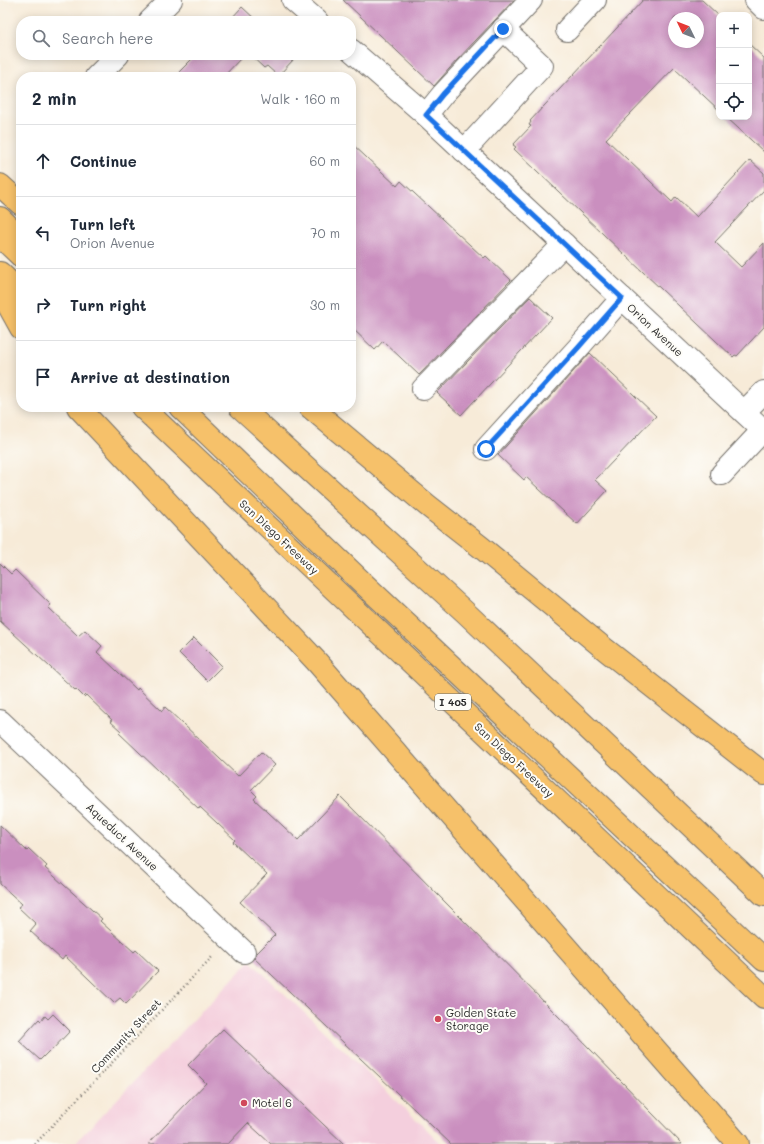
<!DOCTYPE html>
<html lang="en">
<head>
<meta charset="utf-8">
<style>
  :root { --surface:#fff; --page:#f2f2f3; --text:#1f2937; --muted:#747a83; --line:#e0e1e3 }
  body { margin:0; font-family:Mali,sans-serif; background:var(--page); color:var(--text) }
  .controls { position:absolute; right:12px; top:12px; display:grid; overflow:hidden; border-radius:8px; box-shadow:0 2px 10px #0003 }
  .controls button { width:36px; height:36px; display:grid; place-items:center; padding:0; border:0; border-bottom:1px solid var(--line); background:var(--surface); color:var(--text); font:20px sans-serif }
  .compass { position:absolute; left:668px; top:12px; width:36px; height:36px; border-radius:50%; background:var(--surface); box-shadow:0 2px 10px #0003; rotate:313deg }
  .stop { position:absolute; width:12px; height:12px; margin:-9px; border:3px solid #1a73e8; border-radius:50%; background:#fff }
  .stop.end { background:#1a73e8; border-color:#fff; box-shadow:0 1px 4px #0008 }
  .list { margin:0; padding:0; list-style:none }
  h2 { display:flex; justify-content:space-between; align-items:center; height:52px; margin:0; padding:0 16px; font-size:17px }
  h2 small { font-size:13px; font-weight:400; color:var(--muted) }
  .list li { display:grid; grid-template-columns:26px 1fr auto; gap:12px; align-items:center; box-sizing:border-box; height:72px; padding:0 16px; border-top:1px solid var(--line) }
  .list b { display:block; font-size:15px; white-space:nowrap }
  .list p { margin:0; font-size:13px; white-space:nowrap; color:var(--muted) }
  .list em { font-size:13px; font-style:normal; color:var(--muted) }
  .icon { flex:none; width:22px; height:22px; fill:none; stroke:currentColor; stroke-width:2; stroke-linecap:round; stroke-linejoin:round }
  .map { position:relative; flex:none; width:764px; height:1144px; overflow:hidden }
  .search { position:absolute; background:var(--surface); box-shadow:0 2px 10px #0003; left:16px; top:16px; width:340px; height:44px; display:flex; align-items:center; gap:10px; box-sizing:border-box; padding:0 14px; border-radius:16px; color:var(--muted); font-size:15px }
  .panel { position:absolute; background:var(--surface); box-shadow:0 2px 10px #0003; left:16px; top:72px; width:340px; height:340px; border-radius:16px }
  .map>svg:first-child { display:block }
  .built { fill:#f4cfdd }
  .building { fill:#ca8fbf; fill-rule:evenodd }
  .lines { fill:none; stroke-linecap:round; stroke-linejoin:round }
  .minor-casing { stroke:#726e68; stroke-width:24 }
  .highway-casing { stroke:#726e68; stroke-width:24 }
  .path { stroke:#726e68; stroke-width:2.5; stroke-dasharray:1 3; stroke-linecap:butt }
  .minor { stroke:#fff; stroke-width:22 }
  .highway { stroke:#f6c16b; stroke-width:22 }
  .route { stroke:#1a73e8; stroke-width:5 }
  .poi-dot { fill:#d1495b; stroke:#fdfcf7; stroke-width:1.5 }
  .labels { text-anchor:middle; stroke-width:4; stroke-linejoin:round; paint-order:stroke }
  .shield { fill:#fdfcf7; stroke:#6a6a68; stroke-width:1 }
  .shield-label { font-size:10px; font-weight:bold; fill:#2b2b2b }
  .street-label { font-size:11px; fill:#2b2b2b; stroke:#fdfcf7 }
  .poi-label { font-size:11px; fill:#2b2b2b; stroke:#fdfcf7; text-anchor:start }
</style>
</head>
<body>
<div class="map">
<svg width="764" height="1144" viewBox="0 0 764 1144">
  <rect width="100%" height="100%" fill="#fdfcf7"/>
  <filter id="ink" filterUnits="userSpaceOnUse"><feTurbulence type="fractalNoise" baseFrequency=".025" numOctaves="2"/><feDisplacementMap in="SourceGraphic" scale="8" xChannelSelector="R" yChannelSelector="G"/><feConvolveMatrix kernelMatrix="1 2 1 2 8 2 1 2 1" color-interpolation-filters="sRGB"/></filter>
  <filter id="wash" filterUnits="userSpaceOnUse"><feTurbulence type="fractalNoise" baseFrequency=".012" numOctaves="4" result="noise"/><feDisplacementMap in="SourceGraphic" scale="16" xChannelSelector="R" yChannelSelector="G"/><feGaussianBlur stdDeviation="0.9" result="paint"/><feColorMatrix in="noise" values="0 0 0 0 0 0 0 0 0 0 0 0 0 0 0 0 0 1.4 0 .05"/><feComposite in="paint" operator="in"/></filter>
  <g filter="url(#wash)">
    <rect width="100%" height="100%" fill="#f7ebd8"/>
    <!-- built -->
    <path class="built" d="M 250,961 L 442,1144 L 74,1144 Z"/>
    <g id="blocks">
      <!-- building -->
      <g class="building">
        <path d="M 343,0 L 514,0 L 457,60 L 434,86 Z"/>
        <path d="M 643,0 L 702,0 L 719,16 L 719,110 L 674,68 L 606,139 L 672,202 L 676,197 L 697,217 L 750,160 L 764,173 L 764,190 L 715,242 L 741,267 L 764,243 L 764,327 L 737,356 L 735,355 L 733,357 L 625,255 L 514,149 L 516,147 L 513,145 L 531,126 L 529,125 L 531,122 L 530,121 ZM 674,18 L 698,18 L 698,42 L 674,42 Z"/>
        <path d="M 242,7 L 257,21 L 229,21 Z"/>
        <path d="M 749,44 L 764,58 L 764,152 L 726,117 L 749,117 Z"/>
        <path d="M 196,55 L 248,55 L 244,59 L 242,57 L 223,77 L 174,77 Z"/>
        <path d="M 250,55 L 292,55 L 295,58 L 278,76 L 267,66 L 264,68 Z"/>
        <path d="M 351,143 L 397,186 L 401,181 L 484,258 L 486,256 L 511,280 L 419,375 L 383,341 L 375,350 L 351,327 Z"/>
        <path d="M 530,297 L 552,318 L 461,415 L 437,393 Z"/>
        <path d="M 590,353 L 656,416 L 595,480 L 607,491 L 577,524 L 526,477 L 524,480 L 498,455 Z"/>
        <path d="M 0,563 L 11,574 L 15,570 L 51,605 L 48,607 L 78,636 L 85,630 L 102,646 L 97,652 L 137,690 L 138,688 L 162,711 L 165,707 L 238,776 L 261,752 L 275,765 L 251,790 L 257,796 L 254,799 L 298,840 L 340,796 L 559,1017 L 682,1144 L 451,1144 L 254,958 L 256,954 L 275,935 L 240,902 L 267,874 L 233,842 L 235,840 L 200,807 L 199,809 L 119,733 L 121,731 L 110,721 L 112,720 L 86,695 L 84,697 L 76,689 L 75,690 L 0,621 Z"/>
        <path d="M 194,638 L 222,666 L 207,681 L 179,653 Z"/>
        <path d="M 0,825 L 27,851 L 29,849 L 47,866 L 45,868 L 102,919 L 100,921 L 134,952 L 136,950 L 158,971 L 126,1004 L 120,998 L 114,1003 L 65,956 L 62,960 L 30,931 L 36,924 L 18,907 L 22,904 L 0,884 Z"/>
        <path d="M 53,1014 L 70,1031 L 50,1052 L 49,1051 L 40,1060 L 19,1041 L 39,1019 L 41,1021 L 45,1016 L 48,1019 Z"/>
        <path d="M 223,1029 L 344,1144 L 271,1144 L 248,1123 L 228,1144 L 148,1144 L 206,1083 L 188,1065 Z"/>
      </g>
    </g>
  </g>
  <g filter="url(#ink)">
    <use href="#blocks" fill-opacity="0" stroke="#726e68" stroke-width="1"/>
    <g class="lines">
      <!-- minor casing -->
      <g class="minor-casing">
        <g id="minor">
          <path d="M 293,0 L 317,21"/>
          <path d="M 756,0 L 764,8"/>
          <path d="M 150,21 L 171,0"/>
          <path d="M 567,30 L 595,0"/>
          <path d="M 351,50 L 426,115 L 764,431"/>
          <path d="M 96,77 L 118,55"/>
          <path d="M 426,115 L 443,94 L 531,0"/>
          <path d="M 464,151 L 542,66 L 503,29"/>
          <path d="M 423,389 L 564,244"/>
          <path d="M 744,412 L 764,392"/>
          <path d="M 486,449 L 578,348 L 622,298"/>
          <path d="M 722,474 L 763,430"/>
          <path d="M 0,721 L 244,952"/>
        </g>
      </g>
      <!-- highway casing -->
      <g class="highway-casing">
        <g id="highway">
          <path d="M 0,185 L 21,204"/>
          <path d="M 0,218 L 21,238"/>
          <path d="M 0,236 L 21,256"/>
          <path d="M 0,273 L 21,293"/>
          <path d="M 0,290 L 21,328"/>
          <path d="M 78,407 L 317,662 L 738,1144"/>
          <path d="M 142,407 L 764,997"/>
          <path d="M 180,407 L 365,585 L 764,960"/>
          <path d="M 240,407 L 465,612 L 764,895"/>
          <path d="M 310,407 L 427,505 L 482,548 L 606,650 L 764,774"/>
        </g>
      </g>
      <!-- path -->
      <path class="path" d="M 35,1144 L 213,956"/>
      <!-- minor -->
      <use href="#minor" class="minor"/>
      <!-- highway -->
      <use href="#highway" class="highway"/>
    </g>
  </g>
  <g class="lines" filter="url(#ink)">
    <!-- route -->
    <path class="route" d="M 486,449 L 578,348 L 622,298 L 426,115 L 443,94 L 503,29"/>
  </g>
  <!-- markers -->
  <g class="poi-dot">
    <circle cx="438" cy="1019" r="4"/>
    <circle cx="244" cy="1103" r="4"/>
  </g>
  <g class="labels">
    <!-- shield labels -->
    <rect class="shield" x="435" y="694" width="36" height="16" rx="3"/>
    <g class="shield-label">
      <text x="453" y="706">I 405</text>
    </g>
    <!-- street labels -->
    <g class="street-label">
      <text transform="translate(655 330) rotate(43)" y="4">Orion Avenue</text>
      <text transform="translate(279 537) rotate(43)" y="4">San Diego Freeway</text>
      <text transform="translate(514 760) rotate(43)" y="4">San Diego Freeway</text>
      <text transform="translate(122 837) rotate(43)" y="4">Aqueduct Avenue</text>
      <text transform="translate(126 1036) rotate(-47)" y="4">Community Street</text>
    </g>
    <!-- poi labels -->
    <g class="poi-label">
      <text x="446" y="1017">Golden State<tspan x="446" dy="13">Storage</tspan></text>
      <text x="252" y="1107">Motel 6</text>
    </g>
  </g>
</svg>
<div class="controls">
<button>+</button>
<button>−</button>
<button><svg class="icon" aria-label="locate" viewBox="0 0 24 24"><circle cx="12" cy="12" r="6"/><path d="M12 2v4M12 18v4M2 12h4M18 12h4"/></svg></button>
</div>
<svg class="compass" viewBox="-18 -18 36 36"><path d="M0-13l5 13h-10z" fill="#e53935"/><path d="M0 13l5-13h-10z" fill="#747a83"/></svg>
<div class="stop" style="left:486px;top:449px"></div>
<div class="stop end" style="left:503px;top:29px"></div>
<div class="search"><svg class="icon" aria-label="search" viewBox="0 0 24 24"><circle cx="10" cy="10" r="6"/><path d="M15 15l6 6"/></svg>Search here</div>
<section class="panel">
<h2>2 min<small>Walk · 160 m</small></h2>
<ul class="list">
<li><svg class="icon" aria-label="ahead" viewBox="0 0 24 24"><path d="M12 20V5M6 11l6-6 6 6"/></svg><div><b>Continue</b></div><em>60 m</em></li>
<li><svg class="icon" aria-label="left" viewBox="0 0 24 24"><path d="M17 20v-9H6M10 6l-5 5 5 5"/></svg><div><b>Turn left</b><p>Orion Avenue</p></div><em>70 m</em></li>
<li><svg class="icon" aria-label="right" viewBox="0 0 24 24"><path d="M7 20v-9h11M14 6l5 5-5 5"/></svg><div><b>Turn right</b></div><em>30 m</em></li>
<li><svg class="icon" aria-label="arrive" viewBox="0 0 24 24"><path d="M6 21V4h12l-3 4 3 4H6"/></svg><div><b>Arrive at destination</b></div></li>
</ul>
</section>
</div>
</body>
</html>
